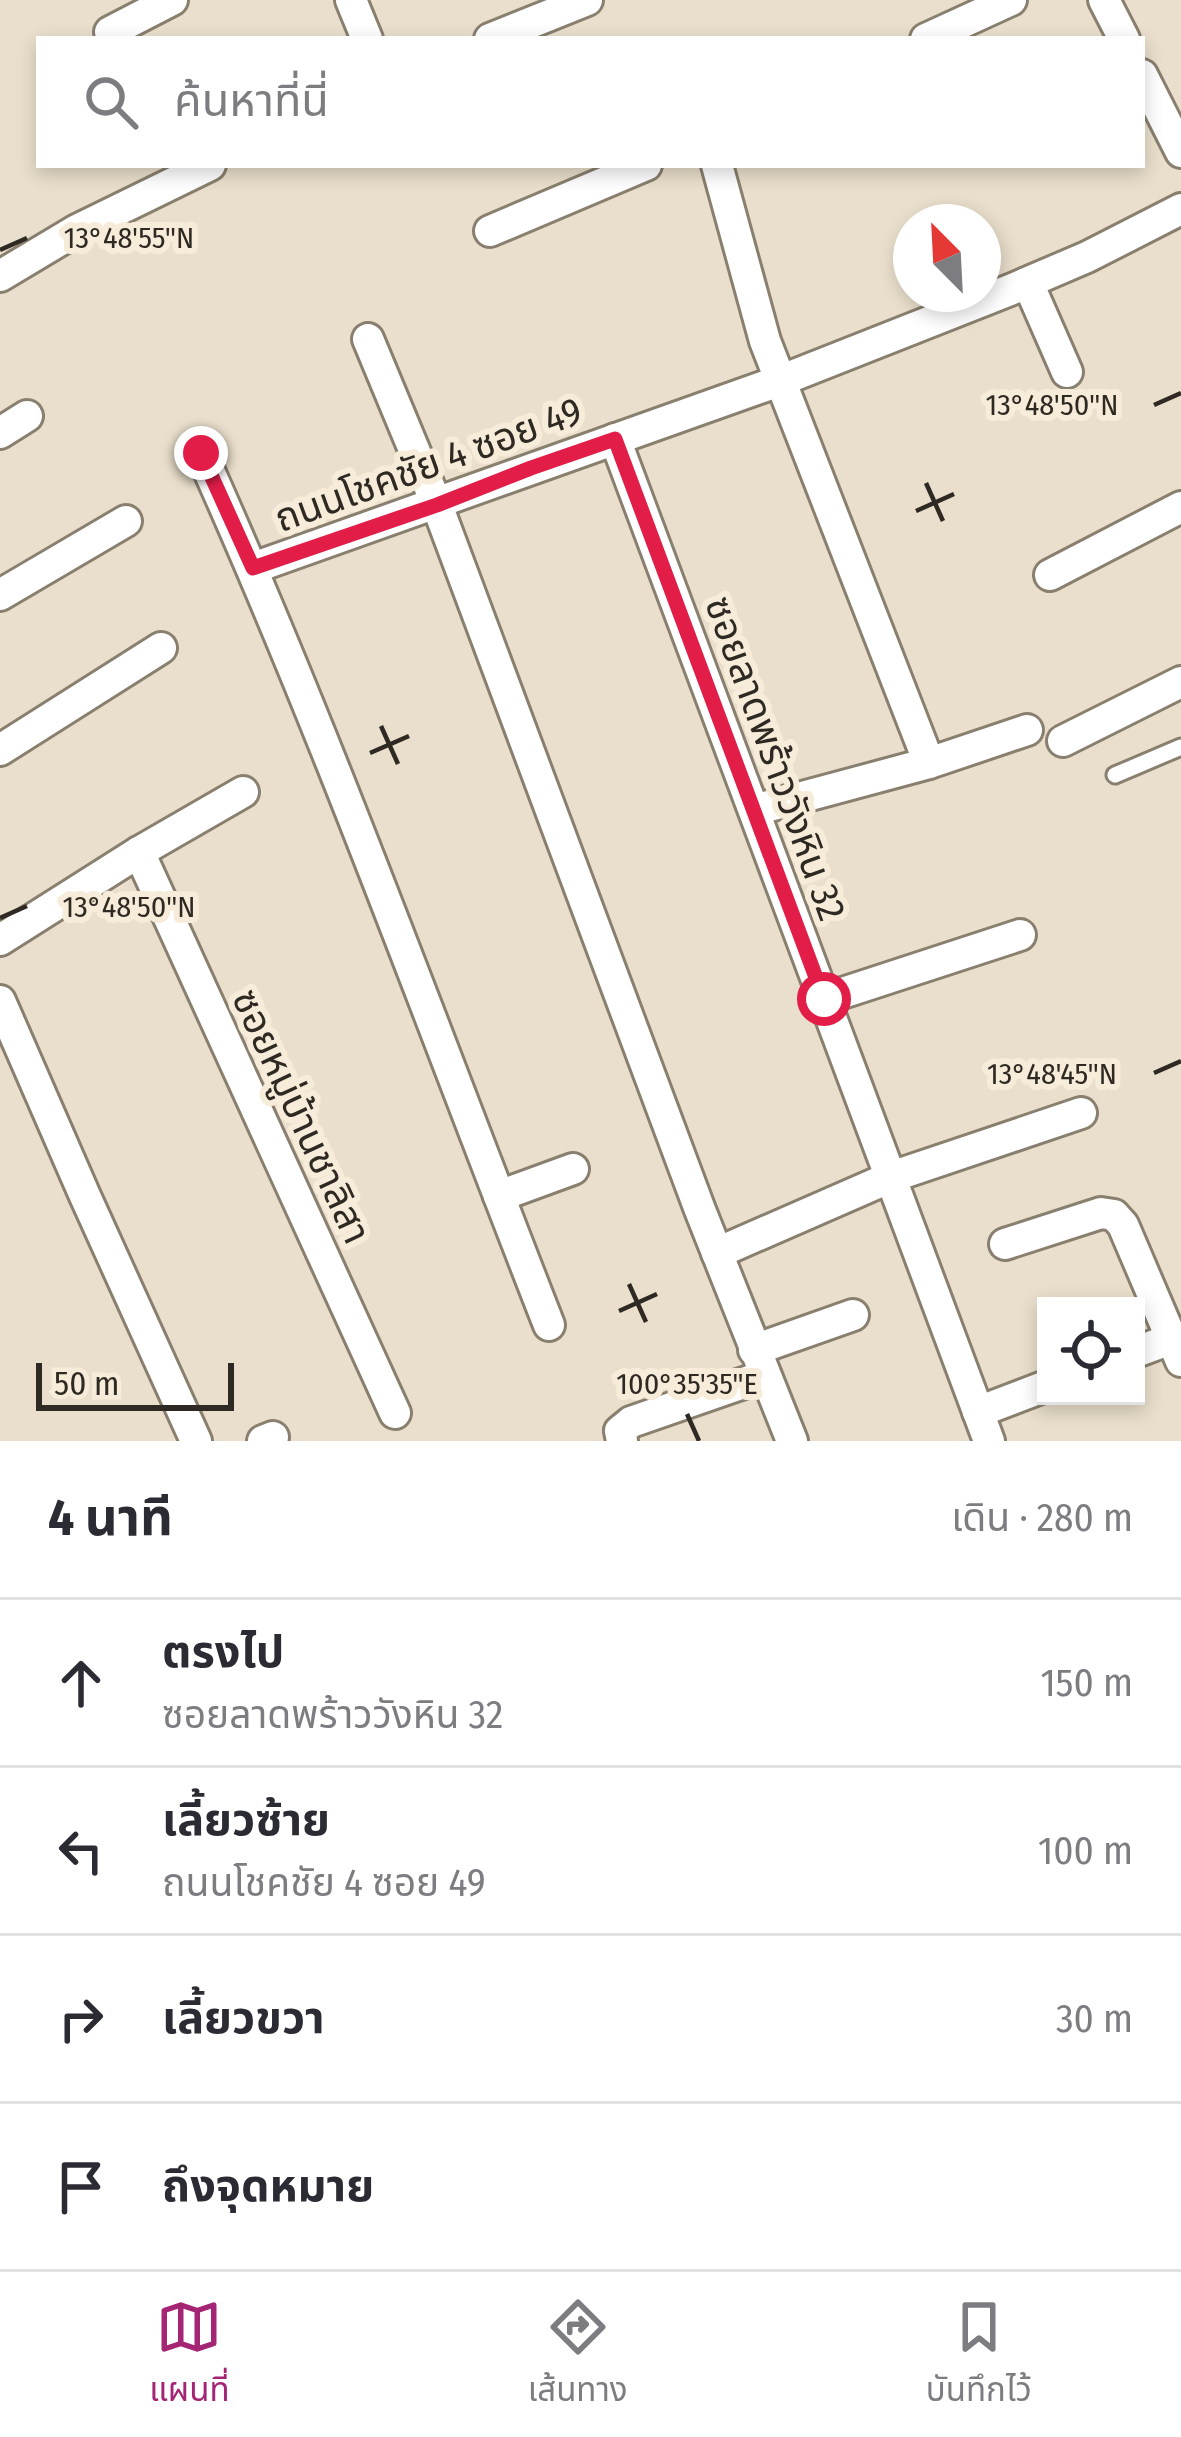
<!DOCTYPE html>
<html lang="th">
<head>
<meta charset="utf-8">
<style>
  :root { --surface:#fff; --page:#f2f2f3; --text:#2b2b33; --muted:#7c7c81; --line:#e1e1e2; --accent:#a52575 }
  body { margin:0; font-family:"Fira Sans Condensed","Noto Sans Thai",sans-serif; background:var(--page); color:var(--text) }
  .controls { position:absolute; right:36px; bottom:36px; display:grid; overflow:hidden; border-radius:0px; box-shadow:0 6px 18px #0003 }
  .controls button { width:108px; height:108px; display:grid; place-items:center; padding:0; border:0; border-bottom:3px solid var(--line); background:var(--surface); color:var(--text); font:60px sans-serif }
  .compass { position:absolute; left:893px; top:204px; width:108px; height:108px; border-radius:50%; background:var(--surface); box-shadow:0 6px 18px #0003; rotate:336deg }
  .scale { position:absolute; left:36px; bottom:30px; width:198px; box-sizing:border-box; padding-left:12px; border:6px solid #2e2922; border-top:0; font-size:33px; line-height:42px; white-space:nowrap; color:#2e2922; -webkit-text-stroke:9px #f7ecd9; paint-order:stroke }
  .stop { position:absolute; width:36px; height:36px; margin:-27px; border:9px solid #e11d48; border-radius:50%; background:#fff }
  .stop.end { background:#e11d48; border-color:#fff; box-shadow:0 3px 12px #0008 }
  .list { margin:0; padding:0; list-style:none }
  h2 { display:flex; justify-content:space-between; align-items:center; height:156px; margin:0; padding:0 48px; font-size:51px }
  h2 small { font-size:39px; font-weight:400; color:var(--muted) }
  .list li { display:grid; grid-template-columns:78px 1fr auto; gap:36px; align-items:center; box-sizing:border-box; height:168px; padding:0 48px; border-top:3px solid var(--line) }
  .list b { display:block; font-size:45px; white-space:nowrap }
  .list p { margin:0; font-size:39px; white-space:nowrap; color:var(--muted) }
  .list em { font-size:39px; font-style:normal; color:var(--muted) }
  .icon { flex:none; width:66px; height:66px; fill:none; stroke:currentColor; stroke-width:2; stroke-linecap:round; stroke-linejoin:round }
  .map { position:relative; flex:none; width:1181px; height:1441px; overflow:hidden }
  .search { position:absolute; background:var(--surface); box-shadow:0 6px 18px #0003; left:36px; right:36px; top:36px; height:132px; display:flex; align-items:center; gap:30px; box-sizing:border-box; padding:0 42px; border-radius:0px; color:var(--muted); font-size:45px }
  .sheet { height:828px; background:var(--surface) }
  nav { display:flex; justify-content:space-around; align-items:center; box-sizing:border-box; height:168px; border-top:3px solid var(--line); background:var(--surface); font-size:33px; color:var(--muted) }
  nav a { display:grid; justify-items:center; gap:6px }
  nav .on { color:var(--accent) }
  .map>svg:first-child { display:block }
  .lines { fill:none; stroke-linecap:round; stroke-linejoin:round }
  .lane-casing { stroke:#897f6e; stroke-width:21 }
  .street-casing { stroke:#897f6e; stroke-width:36 }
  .lane { stroke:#fff; stroke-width:15 }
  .street { stroke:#fff; stroke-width:30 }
  .route { stroke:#e11d48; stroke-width:15 }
  .ticks { fill:none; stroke:#2e2922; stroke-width:4.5 }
  .labels { text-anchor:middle; stroke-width:12; stroke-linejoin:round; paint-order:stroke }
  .street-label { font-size:39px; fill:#2e2922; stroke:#f7ecd9 }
  .ticks-label { font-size:30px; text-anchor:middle; fill:#2e2922; stroke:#f7ecd9; stroke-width:12; stroke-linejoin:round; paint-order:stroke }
</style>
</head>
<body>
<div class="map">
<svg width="1181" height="1441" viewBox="0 0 1181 1441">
  <rect width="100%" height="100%" fill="#eadfcc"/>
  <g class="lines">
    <!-- lane casing -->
    <g class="lane-casing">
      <path id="lane" d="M 1115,775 L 1181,747"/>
    </g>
    <!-- street casing -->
    <g class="street-casing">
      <g id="street">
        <path d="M 351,0 L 367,39"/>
        <path d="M 1104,0 L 1124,39"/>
        <path d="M 110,32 L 172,0"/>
        <path d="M 490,39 L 587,0"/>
        <path d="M 926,39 L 1011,0"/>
        <path d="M 1142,75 L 1181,152"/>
        <path d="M 717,165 L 765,341 L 929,763"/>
        <path d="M 490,231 L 646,165"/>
        <path d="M 0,276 L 77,230 L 210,165"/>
        <path d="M 1028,283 L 1067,372"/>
        <path d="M 368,339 L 437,505 L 700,1210 L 792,1441"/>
        <path d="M 0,433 L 27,416"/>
        <path d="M 615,439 L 989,1441"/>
        <path d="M 201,453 C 329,738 435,1034 549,1325"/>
        <path d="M 253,568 L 782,380 L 1010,290 L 1087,257 L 1181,209"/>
        <path d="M 1050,575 L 1181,507"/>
        <path d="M 0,595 L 126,521"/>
        <path d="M 1063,741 L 1181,682"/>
        <path d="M 0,750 L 161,648"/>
        <path d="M 754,810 L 929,763 L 1027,730"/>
        <path d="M 139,852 L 395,1413"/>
        <path d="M 0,940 L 139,852 L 243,792"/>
        <path d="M 824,999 L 1020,935"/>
        <path d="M 0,1001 L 85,1196 L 196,1441"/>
        <path d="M 499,1196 L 573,1169"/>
        <path d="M 1005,1244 L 1101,1213 L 1114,1215 L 1123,1225 L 1181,1361"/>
        <path d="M 717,1253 L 891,1177 L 1081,1113"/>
        <path d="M 754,1350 L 853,1315"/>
        <path d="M 1136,1352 L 1171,1339"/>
        <path d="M 978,1412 L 1046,1386"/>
        <path d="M 263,1441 L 273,1437"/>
        <path d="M 622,1441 L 620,1431 L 631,1422 L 764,1376"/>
      </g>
    </g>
    <!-- lane -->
    <use href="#lane" class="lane"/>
    <!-- street -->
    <use href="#street" class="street"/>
  </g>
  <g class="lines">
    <!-- route -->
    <path class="route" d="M 201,453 L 253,568 L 437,505 L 531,468 L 615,439 L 824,999"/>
  </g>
  <!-- ticks -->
  <path class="ticks" d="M 0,250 L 27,238M 1154,405 L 1181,393M 926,483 L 943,521M 916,511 L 954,494M 381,726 L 398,764M 370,753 L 409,736M 0,918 L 27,906M 1154,1073 L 1181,1061M 629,1284 L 646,1322M 619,1311 L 657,1294M 687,1414 L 699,1441"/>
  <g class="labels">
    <!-- street labels -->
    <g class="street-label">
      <text transform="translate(428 464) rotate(-20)" y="14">ถนนโชคชัย 4 ซอย 49</text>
      <text transform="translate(776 758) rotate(70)" y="14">ซอยลาดพร้าววังหิน 32</text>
      <text transform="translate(302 1116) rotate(65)" y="14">ซอยหมู่บ้านชาลิสา</text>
    </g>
  </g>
  <g class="ticks-label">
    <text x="129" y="248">13°48'55"N</text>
    <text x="1052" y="415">13°48'50"N</text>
    <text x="129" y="917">13°48'50"N</text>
    <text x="1052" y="1084">13°48'45"N</text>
    <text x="687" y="1394">100°35'35"E</text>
  </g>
</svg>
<div class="controls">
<button><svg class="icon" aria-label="locate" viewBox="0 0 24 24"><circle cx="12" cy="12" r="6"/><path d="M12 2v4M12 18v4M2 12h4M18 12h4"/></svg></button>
</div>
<svg class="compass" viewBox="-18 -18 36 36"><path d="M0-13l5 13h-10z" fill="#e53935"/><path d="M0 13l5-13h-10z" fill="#7c7c81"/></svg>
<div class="scale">50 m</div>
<div class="stop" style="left:824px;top:999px"></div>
<div class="stop end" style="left:201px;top:453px"></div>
<div class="search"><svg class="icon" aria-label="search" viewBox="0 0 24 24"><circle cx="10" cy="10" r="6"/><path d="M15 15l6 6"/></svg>ค้นหาที่นี่</div>
</div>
<section class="sheet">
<h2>4 นาที<small>เดิน · 280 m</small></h2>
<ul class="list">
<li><svg class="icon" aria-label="ahead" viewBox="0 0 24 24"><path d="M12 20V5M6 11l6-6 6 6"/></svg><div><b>ตรงไป</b><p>ซอยลาดพร้าววังหิน 32</p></div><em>150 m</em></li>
<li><svg class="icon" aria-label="left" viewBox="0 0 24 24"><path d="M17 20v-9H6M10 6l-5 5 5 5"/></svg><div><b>เลี้ยวซ้าย</b><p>ถนนโชคชัย 4 ซอย 49</p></div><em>100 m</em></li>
<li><svg class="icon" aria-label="right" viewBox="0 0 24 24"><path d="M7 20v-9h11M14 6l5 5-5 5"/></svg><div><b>เลี้ยวขวา</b></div><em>30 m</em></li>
<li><svg class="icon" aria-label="arrive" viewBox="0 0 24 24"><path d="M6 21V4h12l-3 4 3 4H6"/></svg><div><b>ถึงจุดหมาย</b></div></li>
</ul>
</section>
<nav>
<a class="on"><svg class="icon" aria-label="map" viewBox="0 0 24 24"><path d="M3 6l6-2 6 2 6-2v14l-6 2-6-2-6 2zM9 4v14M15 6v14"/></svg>แผนที่</a>
<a><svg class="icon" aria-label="directions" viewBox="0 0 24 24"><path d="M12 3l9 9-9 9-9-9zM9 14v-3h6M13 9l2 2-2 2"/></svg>เส้นทาง</a>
<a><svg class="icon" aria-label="saved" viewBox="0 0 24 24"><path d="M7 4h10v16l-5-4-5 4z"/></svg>บันทึกไว้</a>
</nav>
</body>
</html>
